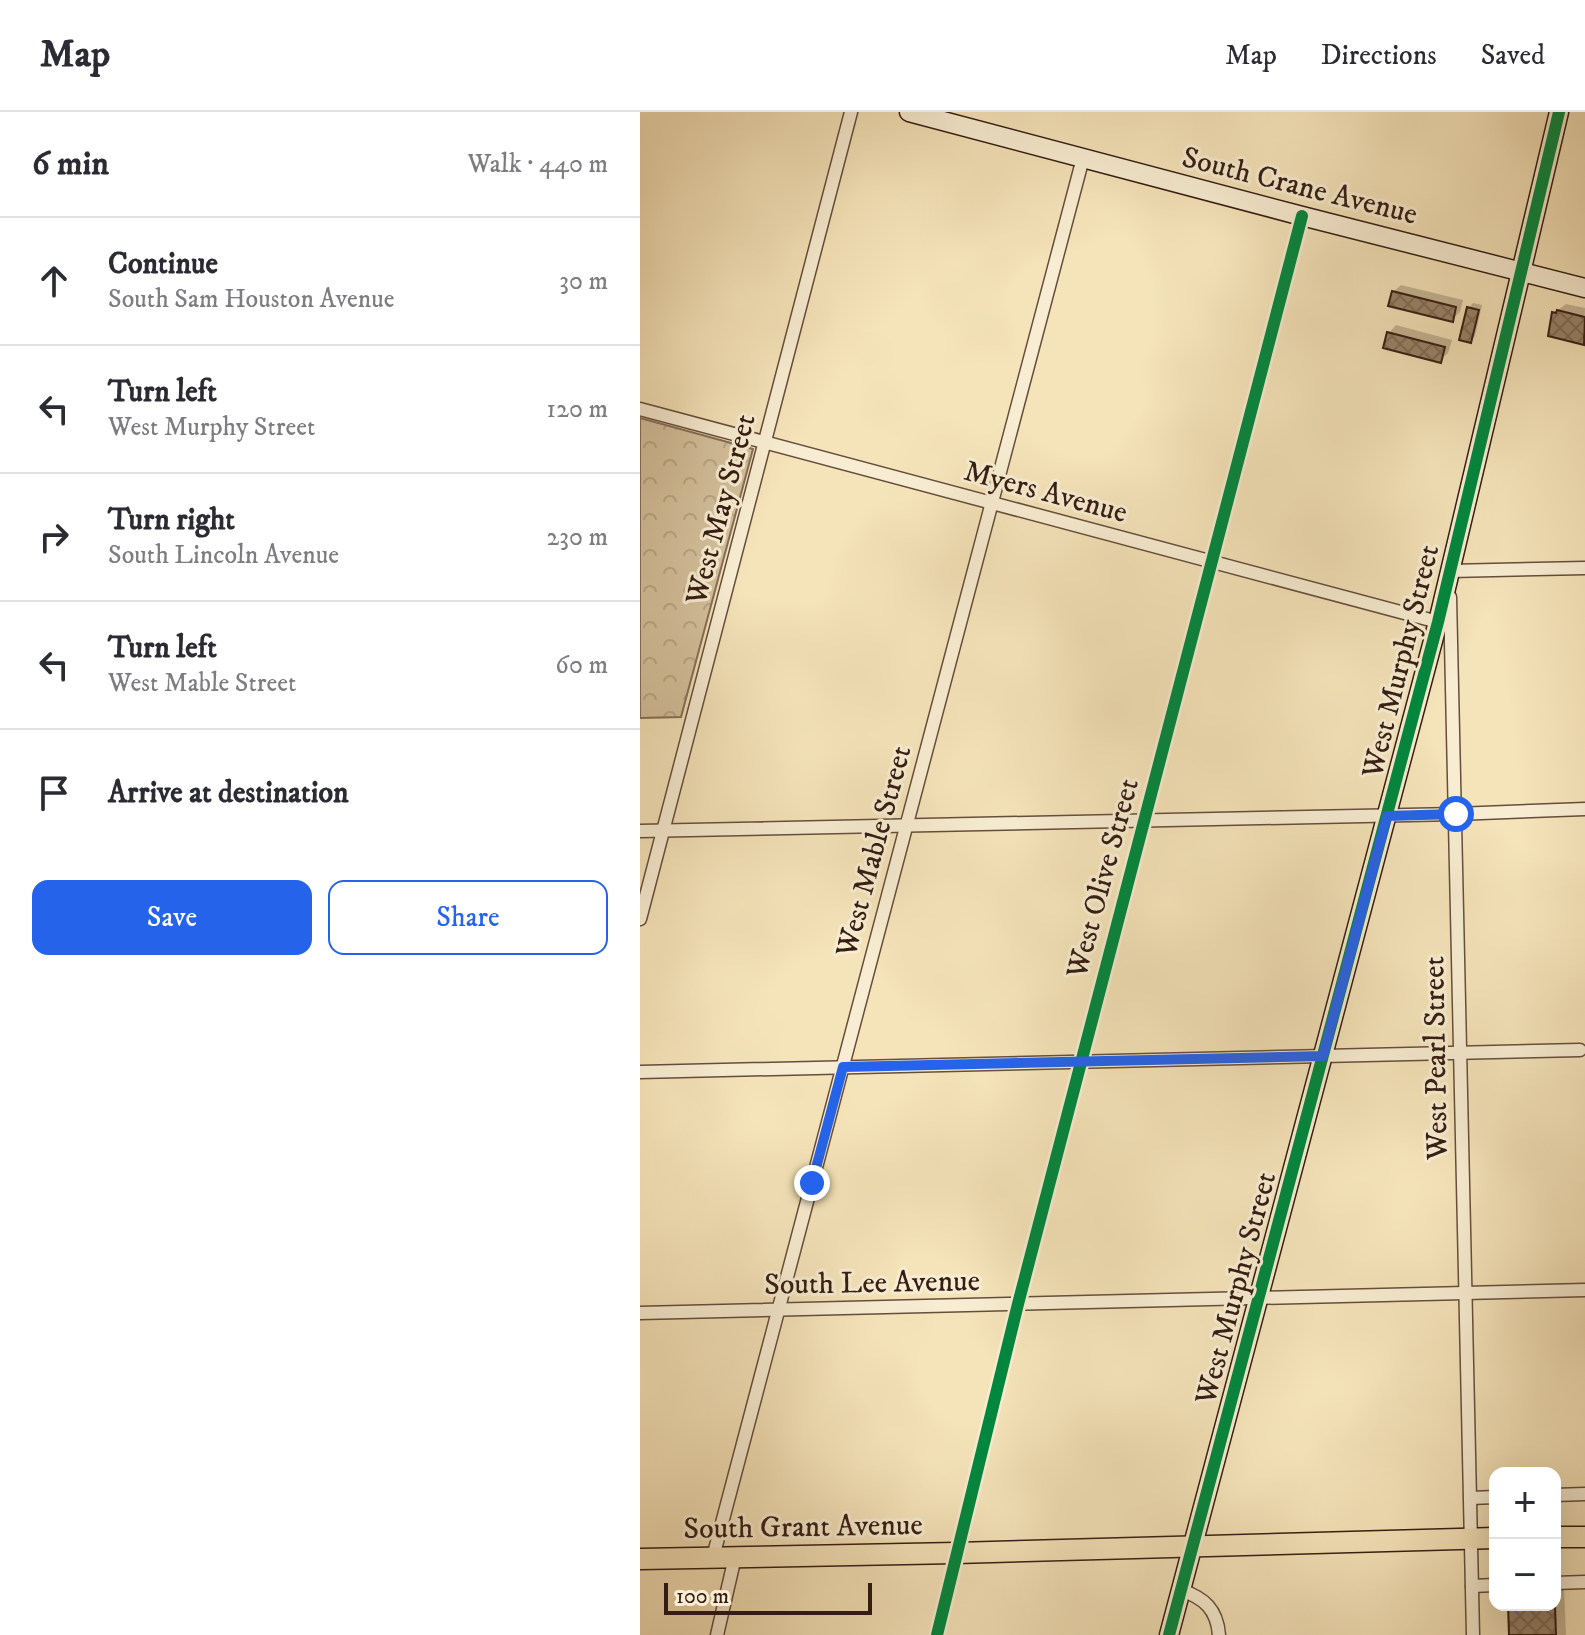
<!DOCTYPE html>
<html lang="en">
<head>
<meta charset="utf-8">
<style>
  :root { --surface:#fff; --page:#f2f2f3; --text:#2b2b33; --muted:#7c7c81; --line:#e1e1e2; --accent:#2563eb }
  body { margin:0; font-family:"IM FELL DW Pica",serif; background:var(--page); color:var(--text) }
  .controls { position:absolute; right:24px; bottom:24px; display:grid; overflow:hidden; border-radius:16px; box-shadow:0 8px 32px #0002 }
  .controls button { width:72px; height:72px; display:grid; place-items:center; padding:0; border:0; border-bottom:2px solid var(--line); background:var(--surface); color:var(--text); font:40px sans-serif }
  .scale { position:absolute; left:24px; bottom:20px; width:208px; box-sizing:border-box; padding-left:8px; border:4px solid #351d13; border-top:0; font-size:22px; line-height:28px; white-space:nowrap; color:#351d13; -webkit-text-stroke:6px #f8edd2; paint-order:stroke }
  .stop { position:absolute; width:24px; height:24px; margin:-18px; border:6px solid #2563eb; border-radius:50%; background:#fff }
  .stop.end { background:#2563eb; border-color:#fff; box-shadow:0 2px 8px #0008 }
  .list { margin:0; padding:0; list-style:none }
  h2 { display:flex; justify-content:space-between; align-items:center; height:104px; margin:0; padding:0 32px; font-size:34px }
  h2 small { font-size:26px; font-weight:400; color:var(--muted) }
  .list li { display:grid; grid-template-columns:52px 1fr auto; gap:24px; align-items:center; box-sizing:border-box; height:128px; padding:0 32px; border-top:2px solid var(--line) }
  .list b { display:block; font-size:30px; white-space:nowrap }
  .list p { margin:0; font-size:26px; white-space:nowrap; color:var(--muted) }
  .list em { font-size:26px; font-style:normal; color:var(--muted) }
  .actions { display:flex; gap:16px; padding:24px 32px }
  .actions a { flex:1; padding:18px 0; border:2px solid var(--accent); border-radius:16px; text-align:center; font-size:28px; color:var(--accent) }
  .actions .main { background:var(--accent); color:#fff }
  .icon { flex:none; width:44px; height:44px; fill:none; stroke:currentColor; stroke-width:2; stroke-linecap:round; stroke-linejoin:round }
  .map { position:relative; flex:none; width:945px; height:1523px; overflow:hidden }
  header { display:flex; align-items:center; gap:48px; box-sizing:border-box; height:112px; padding:0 40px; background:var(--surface); border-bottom:2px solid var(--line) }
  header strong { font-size:38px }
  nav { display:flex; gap:44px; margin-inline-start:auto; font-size:28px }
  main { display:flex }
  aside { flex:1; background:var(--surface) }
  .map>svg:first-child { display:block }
  .forest { fill:url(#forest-crowns); stroke:#846f58; stroke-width:2 }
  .shadow { fill:#0003 }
  .building { fill:url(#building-cross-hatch); stroke:#351d13; stroke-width:2 }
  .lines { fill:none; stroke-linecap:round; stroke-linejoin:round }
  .street-casing { stroke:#654e3c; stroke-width:15 }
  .secondary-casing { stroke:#351d13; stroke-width:21 }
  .primary-casing { stroke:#351d13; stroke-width:23 }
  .street { stroke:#f8edd2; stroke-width:12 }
  .secondary { stroke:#f8edd2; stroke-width:18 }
  .primary { stroke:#f5e3b9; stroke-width:20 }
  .cycleway-casing { stroke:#f8edd2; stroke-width:17 }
  .cycleway { stroke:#00873e; stroke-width:12 }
  .route { stroke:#2563eb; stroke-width:10 }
  .labels { text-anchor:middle; stroke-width:6; stroke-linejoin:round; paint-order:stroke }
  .street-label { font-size:30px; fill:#351d13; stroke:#f8edd2 }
</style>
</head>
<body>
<header>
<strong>Map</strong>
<nav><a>Map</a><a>Directions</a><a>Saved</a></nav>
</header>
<main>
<aside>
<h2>6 min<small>Walk · 440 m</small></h2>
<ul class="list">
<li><svg class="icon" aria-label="ahead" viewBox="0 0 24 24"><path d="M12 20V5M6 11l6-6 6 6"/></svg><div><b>Continue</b><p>South Sam Houston Avenue</p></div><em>30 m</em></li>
<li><svg class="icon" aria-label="left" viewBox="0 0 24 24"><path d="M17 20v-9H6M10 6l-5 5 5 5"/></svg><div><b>Turn left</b><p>West Murphy Street</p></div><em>120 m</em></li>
<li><svg class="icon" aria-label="right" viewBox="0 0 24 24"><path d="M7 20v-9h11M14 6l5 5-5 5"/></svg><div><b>Turn right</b><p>South Lincoln Avenue</p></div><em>230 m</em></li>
<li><svg class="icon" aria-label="left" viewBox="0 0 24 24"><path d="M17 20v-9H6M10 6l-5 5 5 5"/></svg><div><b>Turn left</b><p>West Mable Street</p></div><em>60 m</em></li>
<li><svg class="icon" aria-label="arrive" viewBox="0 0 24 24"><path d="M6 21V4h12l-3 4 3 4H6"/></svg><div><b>Arrive at destination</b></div></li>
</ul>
<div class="actions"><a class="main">Save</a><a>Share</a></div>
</aside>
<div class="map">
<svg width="945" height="1523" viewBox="0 0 945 1523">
  <defs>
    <pattern id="forest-crowns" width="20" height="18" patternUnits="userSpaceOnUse" patternTransform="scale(2)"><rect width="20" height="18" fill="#d4c19d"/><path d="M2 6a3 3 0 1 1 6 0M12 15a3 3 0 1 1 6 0" fill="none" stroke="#b7a586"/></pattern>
    <pattern id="building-cross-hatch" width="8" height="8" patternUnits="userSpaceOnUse" patternTransform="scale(2)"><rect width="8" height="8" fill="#998469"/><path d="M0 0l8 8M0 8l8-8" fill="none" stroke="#7e6b55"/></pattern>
  </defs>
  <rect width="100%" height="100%" fill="#f5e3b9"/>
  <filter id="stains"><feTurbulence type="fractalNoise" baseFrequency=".0025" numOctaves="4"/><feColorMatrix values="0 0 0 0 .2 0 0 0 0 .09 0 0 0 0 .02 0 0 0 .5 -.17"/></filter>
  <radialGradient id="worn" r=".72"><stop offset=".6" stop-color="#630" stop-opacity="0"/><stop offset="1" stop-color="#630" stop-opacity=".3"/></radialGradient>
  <!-- forest -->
  <path class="forest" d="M 0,306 L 113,337 L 41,605 L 0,606 Z"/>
  <!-- shadow -->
  <g class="shadow">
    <path d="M 761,173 L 823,188 L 820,200 L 812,207 L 753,180 Z"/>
    <path d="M 833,191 L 842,193 L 835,224 L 830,229 L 829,196 Z"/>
    <path d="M 926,192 L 945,196 L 944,231 L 914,201 Z"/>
    <path d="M 756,213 L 812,228 L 808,241 L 800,248 L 749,221 Z"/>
    <path d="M 915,1474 L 924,1474 L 926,1523 L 871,1523 L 870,1493 L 915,1493 Z"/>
  </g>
  <!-- building -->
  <g class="building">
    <path d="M 752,179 L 816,195 L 813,210 L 748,194 Z"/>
    <path d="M 827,195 L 839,198 L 831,231 L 819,228 Z"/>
    <path d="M 917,198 L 945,205 L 944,233 L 908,224 L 912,200 L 916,201 Z"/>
    <path d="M 747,220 L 805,235 L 801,251 L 743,236 Z"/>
    <path d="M 868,1493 L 915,1493 L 916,1523 L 869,1523 Z"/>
  </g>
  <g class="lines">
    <!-- street casing -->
    <g class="street-casing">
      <g id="street">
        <path d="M 0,297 L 798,510"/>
        <path d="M 810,459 L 945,456"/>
        <path d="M 810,485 L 833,1523"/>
        <path d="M 0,719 L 816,702 L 945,697"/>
        <path d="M 0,807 L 211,0"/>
        <path d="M 0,960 L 940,938"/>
        <path d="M 0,1201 L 945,1178"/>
        <path d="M 915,1383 L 945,1382"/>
        <path d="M 831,1386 L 855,1385"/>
        <path d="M 73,1445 L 443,46"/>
        <path d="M 915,1471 L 945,1470"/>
        <path d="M 832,1474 L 855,1473"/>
        <path d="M 541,1478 C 564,1486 577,1497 579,1523"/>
        <path d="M 77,1523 L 95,1445"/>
        <path d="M 297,1523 L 378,1192 L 662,104"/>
      </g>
    </g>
    <!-- secondary casing -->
    <g class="secondary-casing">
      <g id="secondary">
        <path d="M 269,0 L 662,104 L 945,176"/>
        <path d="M 529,1523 L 798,510 L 919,0"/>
      </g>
    </g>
    <!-- primary casing -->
    <g class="primary-casing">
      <g id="primary">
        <path d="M 915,1425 L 945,1425"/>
        <path d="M 0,1447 L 316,1441 L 855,1426"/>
      </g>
    </g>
    <!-- street -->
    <use href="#street" class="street"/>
    <!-- secondary -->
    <use href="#secondary" class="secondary"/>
    <!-- primary -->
    <use href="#primary" class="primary"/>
    <!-- cycleway casing -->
    <g class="cycleway-casing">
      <g id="cycleway">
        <path d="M 297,1523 L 378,1192 L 662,104"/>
        <path d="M 529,1523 L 798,510 L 919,0"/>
      </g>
    </g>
    <!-- cycleway -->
    <use href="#cycleway" class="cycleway"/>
  </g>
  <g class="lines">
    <!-- route -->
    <path class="route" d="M 172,1071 L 203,955 L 683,944 L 747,704 L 816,702"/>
  </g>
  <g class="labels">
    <!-- street labels -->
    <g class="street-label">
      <text transform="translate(660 73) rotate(14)" y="10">South Crane Avenue</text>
      <text transform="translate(406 379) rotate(15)" y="10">Myers Avenue</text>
      <text transform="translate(80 397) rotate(-75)" y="10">West May Street</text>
      <text transform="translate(760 549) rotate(-76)" y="10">West Murphy Street</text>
      <text transform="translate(233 739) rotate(-75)" y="10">West Mable Street</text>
      <text transform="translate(462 766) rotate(-75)" y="10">West Olive Street</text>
      <text transform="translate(795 946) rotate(-91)" y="10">West Pearl Street</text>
      <text transform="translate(232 1170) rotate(-1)" y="10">South Lee Avenue</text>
      <text transform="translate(595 1176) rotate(-75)" y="10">West Murphy Street</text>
      <text transform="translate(163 1414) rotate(-1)" y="10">South Grant Avenue</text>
    </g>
  </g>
  <rect width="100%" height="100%" filter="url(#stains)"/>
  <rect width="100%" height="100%" fill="url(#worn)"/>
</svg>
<div class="controls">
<button>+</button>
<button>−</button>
</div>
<div class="scale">100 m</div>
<div class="stop" style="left:816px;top:702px"></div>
<div class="stop end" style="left:172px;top:1071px"></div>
</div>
</main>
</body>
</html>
